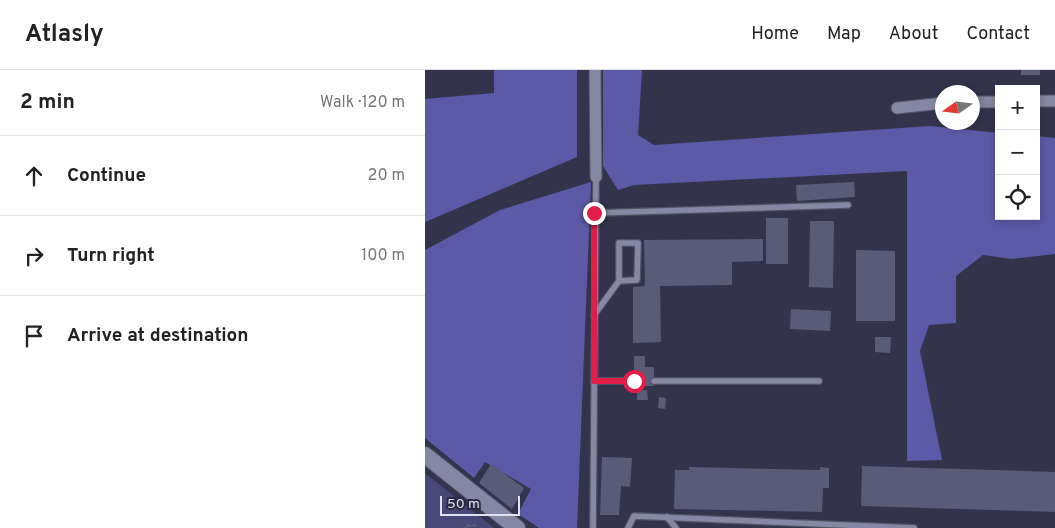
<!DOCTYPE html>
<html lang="en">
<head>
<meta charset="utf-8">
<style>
  :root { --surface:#fff; --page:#f2f2f2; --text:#222; --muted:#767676; --line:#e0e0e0 }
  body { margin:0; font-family:Overpass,sans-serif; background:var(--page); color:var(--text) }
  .controls { position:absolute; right:15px; top:15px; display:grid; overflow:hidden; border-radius:0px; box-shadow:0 2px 8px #0003 }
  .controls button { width:45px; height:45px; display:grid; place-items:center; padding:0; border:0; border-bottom:1px solid var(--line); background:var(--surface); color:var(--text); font:25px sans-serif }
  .compass { position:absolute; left:510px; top:15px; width:45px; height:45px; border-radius:50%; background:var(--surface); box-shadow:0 2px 8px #0003; rotate:256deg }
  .scale { position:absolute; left:15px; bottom:12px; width:80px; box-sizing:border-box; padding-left:5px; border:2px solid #dfe0f0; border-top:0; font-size:14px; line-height:18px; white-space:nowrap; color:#dfe0f0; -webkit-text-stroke:4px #292941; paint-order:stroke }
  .stop { position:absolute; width:15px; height:15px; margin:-11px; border:4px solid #e11d48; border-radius:50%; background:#fff }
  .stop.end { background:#e11d48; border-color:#fff; box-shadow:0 1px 5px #0008 }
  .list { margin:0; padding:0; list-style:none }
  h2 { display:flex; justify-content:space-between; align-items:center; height:65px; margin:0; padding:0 20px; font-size:21px }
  h2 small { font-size:16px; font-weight:400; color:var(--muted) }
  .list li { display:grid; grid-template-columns:32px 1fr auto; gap:15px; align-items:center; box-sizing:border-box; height:80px; padding:0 20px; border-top:1px solid var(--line) }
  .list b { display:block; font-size:19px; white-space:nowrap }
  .list em { font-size:16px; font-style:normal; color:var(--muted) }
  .icon { flex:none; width:28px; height:28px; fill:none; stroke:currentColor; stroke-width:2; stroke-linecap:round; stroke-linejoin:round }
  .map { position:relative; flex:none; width:630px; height:458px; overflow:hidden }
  header { display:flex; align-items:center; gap:30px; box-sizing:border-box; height:70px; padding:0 25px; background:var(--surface); border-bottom:1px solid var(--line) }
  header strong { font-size:24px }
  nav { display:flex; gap:28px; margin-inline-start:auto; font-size:18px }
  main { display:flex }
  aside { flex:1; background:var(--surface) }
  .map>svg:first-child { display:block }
  .green { fill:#484775 }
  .forest { fill:#5c59a7 }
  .building { fill:#5a5b76 }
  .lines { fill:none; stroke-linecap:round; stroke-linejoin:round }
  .lane-casing { stroke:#525267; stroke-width:8 }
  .street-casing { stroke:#525267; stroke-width:13 }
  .secondary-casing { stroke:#525267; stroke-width:18 }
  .lane { stroke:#8587a3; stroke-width:5.5 }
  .street { stroke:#8587a3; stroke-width:11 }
  .secondary { stroke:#8587a3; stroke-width:16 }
  .route { stroke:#e11d48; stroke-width:6 }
</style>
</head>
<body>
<header>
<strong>Atlasly</strong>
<nav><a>Home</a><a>Map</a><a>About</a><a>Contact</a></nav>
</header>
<main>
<aside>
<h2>2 min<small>Walk · 120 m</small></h2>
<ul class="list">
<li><svg class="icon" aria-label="ahead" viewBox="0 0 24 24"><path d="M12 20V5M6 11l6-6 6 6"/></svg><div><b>Continue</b></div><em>20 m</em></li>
<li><svg class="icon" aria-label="right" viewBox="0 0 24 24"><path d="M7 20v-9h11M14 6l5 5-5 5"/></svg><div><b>Turn right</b></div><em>100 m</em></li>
<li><svg class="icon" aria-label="arrive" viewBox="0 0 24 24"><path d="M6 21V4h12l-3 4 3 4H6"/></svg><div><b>Arrive at destination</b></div></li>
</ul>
</aside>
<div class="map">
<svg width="630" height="458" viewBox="0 0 630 458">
  <rect width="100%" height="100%" fill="#33344c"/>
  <!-- green -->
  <path class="green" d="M 0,403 L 69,458 L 0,458 Z"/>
  <!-- forest -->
  <g class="forest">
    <path d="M 69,0 L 152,0 L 152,87 L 0,152 L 0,29 L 69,23 Z"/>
    <path d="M 178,0 L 217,0 L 213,65 L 229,75 L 505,56 L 574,63 L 574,146 L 611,146 L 611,66 L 630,68 L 630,184 L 587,189 L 558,185 L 531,206 L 531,253 L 504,255 L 495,281 L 517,390 L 482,391 L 482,101 L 209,115 L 193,120 L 178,96 Z"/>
    <path d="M 166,112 L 152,458 L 114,458 L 93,444 L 106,419 L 60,392 L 49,408 L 0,368 L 0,180 L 75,140 Z"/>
  </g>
  <!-- building -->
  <g class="building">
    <rect x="596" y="0" width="19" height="5"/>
    <path d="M 429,112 L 430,127 L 372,131 L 371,115 Z"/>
    <rect x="341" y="148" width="22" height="46"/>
    <path d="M 385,151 L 409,151 L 408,218 L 384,217 Z"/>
    <path d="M 338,169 L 338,191 L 307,192 L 307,215 L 235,216 L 236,272 L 208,273 L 208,217 L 220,216 L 219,170 Z"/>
    <path d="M 431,180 L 470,181 L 470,251 L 431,251 Z"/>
    <path d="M 366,239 L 406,241 L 405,261 L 365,259 Z"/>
    <path d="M 450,267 L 466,267 L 465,283 L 450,282 Z"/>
    <path d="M 209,286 L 220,286 L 220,297 L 229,297 L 229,316 L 209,316 Z"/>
    <path d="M 212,320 L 222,320 L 223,330 L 212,330 Z"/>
    <path d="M 234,327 L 241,328 L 240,339 L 233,338 Z"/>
    <path d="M 177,387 L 207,388 L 205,417 L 196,416 L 194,445 L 175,445 Z"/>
    <path d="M 66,394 L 99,418 L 87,439 L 54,413 Z"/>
    <path d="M 437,396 L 630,402 L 630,442 L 436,436 Z"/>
    <path d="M 264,397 L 395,400 L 395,397 L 404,398 L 404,418 L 398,418 L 397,442 L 249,439 L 250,400 L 264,400 Z"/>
    <path d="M 43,453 L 47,456 L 49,453 L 53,456 L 39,458 Z"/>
  </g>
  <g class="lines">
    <!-- lane casing -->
    <g class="lane-casing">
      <g id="lane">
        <path d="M 169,143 L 423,135"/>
        <path d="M 169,245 L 194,211 L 194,173 L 213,173 L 212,210 L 194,211"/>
        <path d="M 169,311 L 209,311"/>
        <path d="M 229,311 L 394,311"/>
        <path d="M 242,447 L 251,458"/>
        <path d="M 168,458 L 171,107"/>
        <path d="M 203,458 L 209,446 L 489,458"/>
      </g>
    </g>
    <!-- street casing -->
    <g class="street-casing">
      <g id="street">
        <path d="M 170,0 L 171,107"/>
        <path d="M 611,31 L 630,31"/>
        <path d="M 548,32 L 574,32"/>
        <path d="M 472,38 L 518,33"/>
      </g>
    </g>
    <!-- secondary casing -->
    <g class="secondary-casing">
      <path id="secondary" d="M 0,385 L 92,458"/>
    </g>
    <!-- lane -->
    <use href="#lane" class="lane"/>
    <!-- street -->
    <use href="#street" class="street"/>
    <!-- secondary -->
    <use href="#secondary" class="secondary"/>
  </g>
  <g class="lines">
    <!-- route -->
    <path class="route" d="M 169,143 L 169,311 L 209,311"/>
  </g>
</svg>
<div class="controls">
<button>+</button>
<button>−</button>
<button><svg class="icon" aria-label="locate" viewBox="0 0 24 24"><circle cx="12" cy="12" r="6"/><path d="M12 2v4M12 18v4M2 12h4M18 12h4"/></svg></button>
</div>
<svg class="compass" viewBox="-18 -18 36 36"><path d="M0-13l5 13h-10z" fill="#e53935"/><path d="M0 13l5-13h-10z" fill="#767676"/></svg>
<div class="scale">50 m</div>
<div class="stop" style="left:209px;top:311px"></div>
<div class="stop end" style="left:169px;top:143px"></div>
</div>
</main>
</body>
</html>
